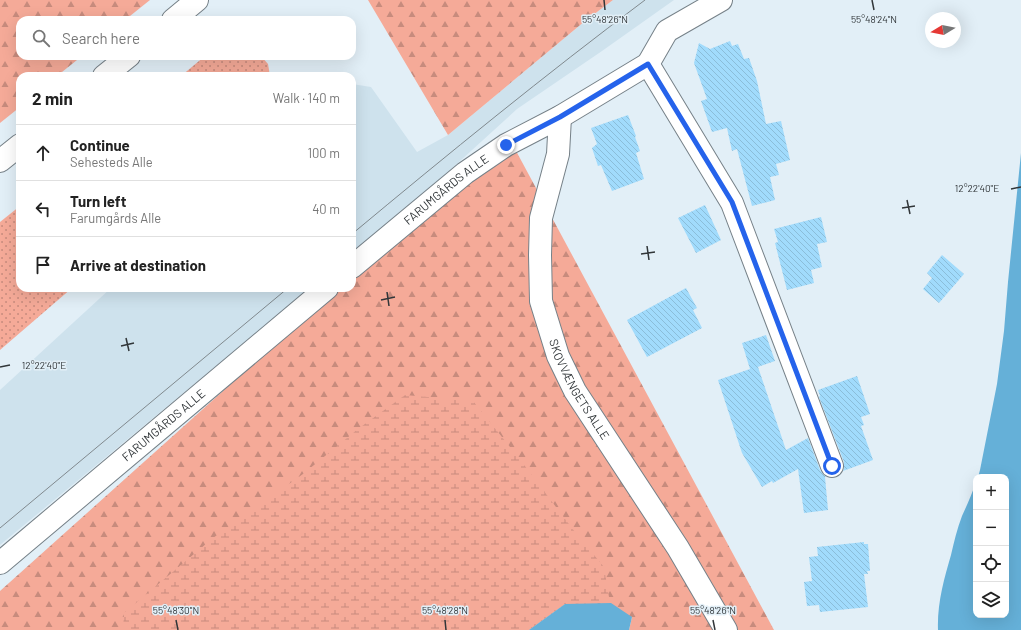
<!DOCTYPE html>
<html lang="en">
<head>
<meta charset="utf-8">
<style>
  :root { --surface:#fff; --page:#f2f2f2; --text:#222; --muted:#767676; --line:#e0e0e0 }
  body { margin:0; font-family:Barlow,sans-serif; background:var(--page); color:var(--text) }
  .controls { position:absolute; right:12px; bottom:12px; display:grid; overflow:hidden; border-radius:8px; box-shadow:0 4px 16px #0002 }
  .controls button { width:36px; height:36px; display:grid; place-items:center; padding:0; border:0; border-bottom:1px solid var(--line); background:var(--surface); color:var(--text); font:20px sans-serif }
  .compass { position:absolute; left:925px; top:12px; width:36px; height:36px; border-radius:50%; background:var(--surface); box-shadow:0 4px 16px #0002; rotate:260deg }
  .stop { position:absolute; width:12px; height:12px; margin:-9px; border:3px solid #2563eb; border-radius:50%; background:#fff }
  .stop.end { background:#2563eb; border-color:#fff; box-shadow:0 1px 4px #0008 }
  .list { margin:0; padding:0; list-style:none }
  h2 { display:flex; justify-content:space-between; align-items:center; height:52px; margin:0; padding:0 16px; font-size:17px }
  h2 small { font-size:13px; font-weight:400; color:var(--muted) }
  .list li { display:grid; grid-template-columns:26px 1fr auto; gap:12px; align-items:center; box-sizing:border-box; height:56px; padding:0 16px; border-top:1px solid var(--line) }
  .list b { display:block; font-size:15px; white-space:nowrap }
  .list p { margin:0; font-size:13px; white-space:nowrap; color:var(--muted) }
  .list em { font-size:13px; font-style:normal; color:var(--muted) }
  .icon { flex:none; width:22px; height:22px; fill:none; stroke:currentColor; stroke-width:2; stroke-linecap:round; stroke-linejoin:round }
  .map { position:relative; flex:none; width:1021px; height:630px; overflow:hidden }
  .search { position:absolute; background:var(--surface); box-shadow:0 4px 16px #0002; left:16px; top:16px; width:340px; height:44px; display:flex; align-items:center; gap:10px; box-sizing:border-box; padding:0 14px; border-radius:12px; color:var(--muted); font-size:15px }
  .panel { position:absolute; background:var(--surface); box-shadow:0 4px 16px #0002; left:16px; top:72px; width:340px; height:220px; border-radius:12px }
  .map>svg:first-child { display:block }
  .built { fill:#cee2ed }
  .grass { fill:url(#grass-dots) }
  .forest { fill:url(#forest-firs) }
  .wetland { fill:url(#wetland-marsh) }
  .water { fill:#65b0d8 }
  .building { fill:url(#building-back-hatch) }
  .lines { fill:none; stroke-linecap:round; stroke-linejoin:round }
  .minor-casing { stroke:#768188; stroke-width:24 }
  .minor { stroke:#fff; stroke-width:22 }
  .tram { stroke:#80898e; stroke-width:1 }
  .route { stroke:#2563eb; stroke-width:5 }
  .ticks { fill:none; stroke:#313639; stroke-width:1.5 }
  .labels { text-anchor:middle; stroke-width:3; stroke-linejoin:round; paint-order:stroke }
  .street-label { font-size:12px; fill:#313639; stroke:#e2eff7 }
  .ticks-label { font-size:10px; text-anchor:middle; fill:#313639; stroke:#e2eff7; stroke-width:3; stroke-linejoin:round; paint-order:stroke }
</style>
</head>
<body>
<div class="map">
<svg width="1021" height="630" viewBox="0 0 1021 630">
  <defs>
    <pattern id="grass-dots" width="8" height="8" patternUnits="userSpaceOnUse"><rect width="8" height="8" fill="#f5aa98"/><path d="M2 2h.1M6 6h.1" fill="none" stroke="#c78b7d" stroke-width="1.8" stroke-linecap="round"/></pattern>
    <pattern id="forest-firs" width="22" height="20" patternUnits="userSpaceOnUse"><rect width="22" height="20" fill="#f5aa98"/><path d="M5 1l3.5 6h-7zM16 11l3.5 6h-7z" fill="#c78b7d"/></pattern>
    <pattern id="wetland-marsh" width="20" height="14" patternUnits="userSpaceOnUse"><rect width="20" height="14" fill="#f5aa98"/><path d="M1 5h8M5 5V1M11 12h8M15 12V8" fill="none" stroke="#c78b7d"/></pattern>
    <pattern id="building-back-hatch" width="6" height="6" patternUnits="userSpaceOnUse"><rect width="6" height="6" fill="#a1dbfc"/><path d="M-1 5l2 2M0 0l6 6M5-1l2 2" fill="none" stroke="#8bbdd9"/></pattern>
  </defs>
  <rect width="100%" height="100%" fill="#e2eff7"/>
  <!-- built -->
  <g class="built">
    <path d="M 613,0 L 674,0 L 602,51 L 517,109 L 438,181 L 352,253 L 352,84 L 371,87 L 417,152 L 448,135 L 585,21 Z"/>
    <path d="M 111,288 L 310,288 L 0,545 L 0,390 Z"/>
  </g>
  <!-- grass -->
  <g class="grass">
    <path d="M 205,56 L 261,56 L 268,64 L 270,76 L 181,76 Z"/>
    <path d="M 20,206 L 20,288 L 72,288 L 0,350 L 0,222 Z"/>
  </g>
  <!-- forest -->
  <g class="forest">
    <path d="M 0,0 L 150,0 L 125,20 L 20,20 L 20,56 L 82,56 L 57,76 L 20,76 L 20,107 L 0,123 Z"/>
    <path d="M 368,0 L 613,0 L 585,21 L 448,135 Z"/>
    <path d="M 508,136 L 774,630 L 629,630 L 632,617 L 565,604 L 529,630 L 0,630 L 0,591 L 338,288 L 352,288 L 352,276 Z"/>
  </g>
  <!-- wetland -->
  <path class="wetland" d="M 405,395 L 473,401 L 518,457 L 575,532 L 604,567 L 610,603 L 565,604 L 529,630 L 123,630 L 124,613 L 213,538 L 303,474 L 358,429 Z"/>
  <!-- water -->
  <g class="water">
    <path d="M 1021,153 L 1021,630 L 938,630 C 937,604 944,579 951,555 C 954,542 957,529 962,516 C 967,505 972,494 976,482 L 976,615 L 1006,615 L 1006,477 L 978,477 L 980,470 L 997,384 L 1004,331 L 1008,282 Z"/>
    <path d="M 611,603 L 632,617 L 629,630 L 529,630 L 565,604 Z"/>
  </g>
  <!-- building -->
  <g class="building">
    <path d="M 730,41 L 732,46 L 738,44 L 744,59 L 749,58 L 757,81 L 766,124 L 781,121 L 790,160 L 776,164 L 779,175 L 770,177 L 775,200 L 752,206 L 737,149 L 732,151 L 727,128 L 712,132 L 701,101 L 707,99 L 694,63 L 699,43 L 710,49 Z"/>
    <path d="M 628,115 L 636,136 L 635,137 L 640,151 L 636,153 L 644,179 L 612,191 L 601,165 L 598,166 L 592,148 L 597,144 L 591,128 Z"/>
    <path d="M 705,205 L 721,240 L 696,253 L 678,218 Z"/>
    <path d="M 821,217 L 827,242 L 817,244 L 822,267 L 811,270 L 814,283 L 787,290 L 775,243 L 778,242 L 774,229 Z"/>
    <path d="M 942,255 L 964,274 L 939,303 L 923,289 L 932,278 L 927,273 Z"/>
    <path d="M 686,288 L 697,308 L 693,310 L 702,328 L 647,357 L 627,320 Z"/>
    <path d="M 766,335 L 775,361 L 755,368 L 758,367 L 786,450 L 808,438 L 820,470 L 824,475 L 826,477 L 825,477 L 828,510 L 804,513 L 798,469 L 773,483 L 772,481 L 762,487 L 742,453 L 718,380 L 750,369 L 742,343 Z"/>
    <path d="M 857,376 L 870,414 L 861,417 L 864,425 L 861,426 L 873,460 L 843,471 L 844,468 L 844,462 L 819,397 L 820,396 L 818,390 Z"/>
    <path d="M 864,542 L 864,544 L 868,544 L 870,571 L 867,571 L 868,574 L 864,574 L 868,607 L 820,612 L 819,605 L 807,606 L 804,582 L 812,581 L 809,557 L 818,556 L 817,547 Z"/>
  </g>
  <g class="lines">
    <!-- minor casing -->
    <g class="minor-casing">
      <g id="minor">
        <path d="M 173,20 L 197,0"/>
        <path d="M 648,64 L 732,203 L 832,466"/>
        <path d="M 104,76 L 129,56"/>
        <path id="s1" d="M 560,117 L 558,154 L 541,218 L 540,255 L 541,301 L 558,356 L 575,391 L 678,548 L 726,630"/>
        <path d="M 0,161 L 20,145"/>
        <path id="s2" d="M 352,267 L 465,173 L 506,145 L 560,117 L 648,64 L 667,31 L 721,0"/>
        <path id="s3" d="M 0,563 L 327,288"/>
      </g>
    </g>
    <!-- minor -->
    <use href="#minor" class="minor"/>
    <!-- tram -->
    <g class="tram">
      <path d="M 352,234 C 448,154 545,75 645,0"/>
      <path d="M 0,528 L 288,288"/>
    </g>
  </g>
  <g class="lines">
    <!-- route -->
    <path class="route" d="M 506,145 L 560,117 L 648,64 L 732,202 L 832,466"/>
  </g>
  <!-- ticks -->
  <path class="ticks" d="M 604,0 L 605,10M 872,0 L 874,10M 1011,189 L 1021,187M 907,200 L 910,214M 902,208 L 915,206M 647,246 L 649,260M 641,254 L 655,252M 387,292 L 389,306M 381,300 L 395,297M 126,338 L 129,351M 121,346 L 134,343M 0,367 L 10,365M 176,620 L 178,630M 445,620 L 446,630M 713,620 L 715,630"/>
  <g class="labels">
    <!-- street labels -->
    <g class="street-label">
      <text dy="4" stroke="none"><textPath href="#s2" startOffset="122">FARUMGÅRDS ALLE</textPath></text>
      <text dy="4" stroke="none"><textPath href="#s1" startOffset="283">SKOVVÆNGETS ALLE</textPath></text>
      <text dy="4" stroke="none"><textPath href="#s3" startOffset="214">FARUMGÅRDS ALLE</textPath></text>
    </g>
  </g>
  <g class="ticks-label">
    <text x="605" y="23">55°48'26"N</text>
    <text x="874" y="23">55°48'24"N</text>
    <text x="977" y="192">12°22'40"E</text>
    <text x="44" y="369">12°22'40"E</text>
    <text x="176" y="614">55°48'30"N</text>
    <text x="445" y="614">55°48'28"N</text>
    <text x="713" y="614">55°48'26"N</text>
  </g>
</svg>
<div class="controls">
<button>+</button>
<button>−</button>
<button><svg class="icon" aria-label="locate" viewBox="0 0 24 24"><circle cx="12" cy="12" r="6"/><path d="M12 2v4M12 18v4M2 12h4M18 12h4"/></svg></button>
<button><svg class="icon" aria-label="layers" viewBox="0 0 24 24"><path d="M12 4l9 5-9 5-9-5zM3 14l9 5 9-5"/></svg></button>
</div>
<svg class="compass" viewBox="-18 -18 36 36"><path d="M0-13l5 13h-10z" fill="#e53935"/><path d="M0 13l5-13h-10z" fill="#767676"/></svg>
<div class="stop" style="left:832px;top:466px"></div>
<div class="stop end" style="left:506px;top:145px"></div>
<div class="search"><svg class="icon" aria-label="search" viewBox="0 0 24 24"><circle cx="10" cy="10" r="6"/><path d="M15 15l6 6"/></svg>Search here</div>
<section class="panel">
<h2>2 min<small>Walk · 140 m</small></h2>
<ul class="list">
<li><svg class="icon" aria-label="ahead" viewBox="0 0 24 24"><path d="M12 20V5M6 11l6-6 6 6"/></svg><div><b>Continue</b><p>Sehesteds Alle</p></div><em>100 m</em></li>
<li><svg class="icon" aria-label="left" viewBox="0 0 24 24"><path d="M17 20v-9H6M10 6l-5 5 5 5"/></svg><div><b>Turn left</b><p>Farumgårds Alle</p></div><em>40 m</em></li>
<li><svg class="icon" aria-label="arrive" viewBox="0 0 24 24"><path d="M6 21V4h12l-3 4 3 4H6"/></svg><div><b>Arrive at destination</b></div></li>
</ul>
</section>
</div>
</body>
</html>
